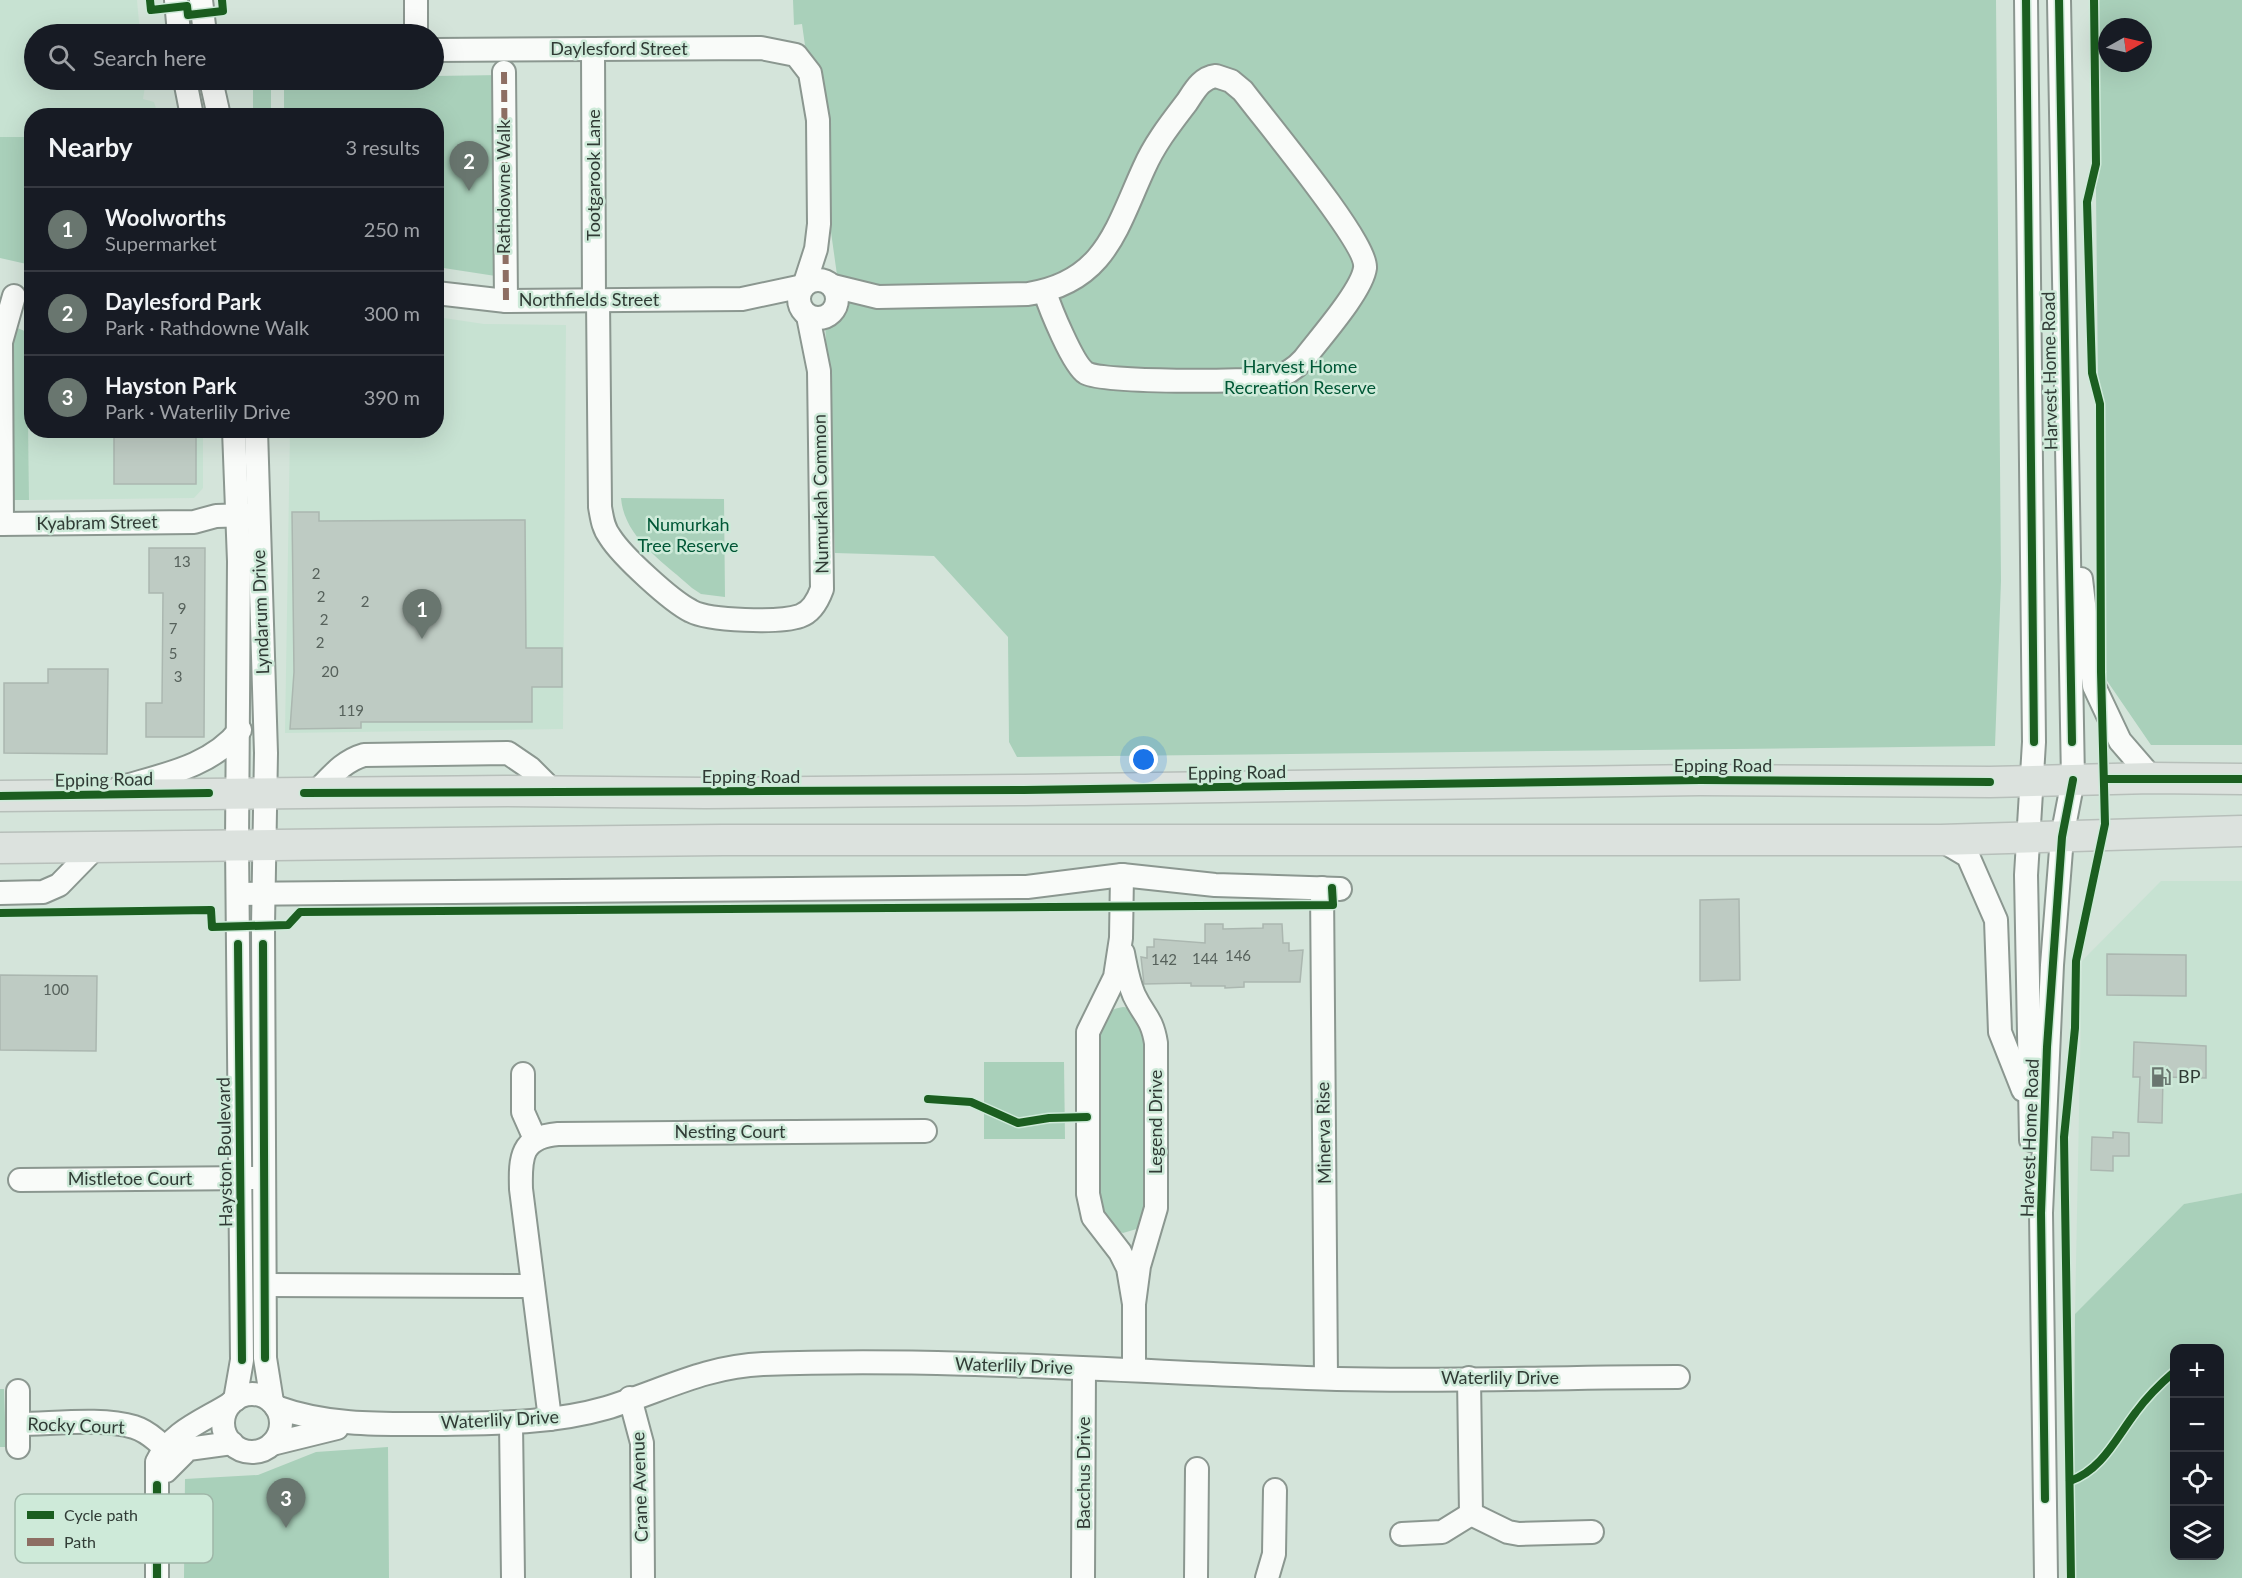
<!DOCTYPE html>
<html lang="en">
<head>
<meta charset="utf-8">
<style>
  :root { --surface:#171b24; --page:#242831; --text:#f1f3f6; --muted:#9ea1a6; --line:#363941; --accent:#69766f }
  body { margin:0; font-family:Lato,sans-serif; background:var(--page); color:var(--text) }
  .controls { position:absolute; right:18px; bottom:18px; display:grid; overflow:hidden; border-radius:12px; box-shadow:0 6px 24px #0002 }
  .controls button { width:54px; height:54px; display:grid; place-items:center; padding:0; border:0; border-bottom:2px solid var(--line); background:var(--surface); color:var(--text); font:30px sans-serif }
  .compass { position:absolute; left:2098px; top:18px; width:54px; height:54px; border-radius:50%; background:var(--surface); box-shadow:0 6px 24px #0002; rotate:82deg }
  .you { position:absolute; left:1144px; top:760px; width:21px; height:21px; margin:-15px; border:4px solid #fff; border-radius:50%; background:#1a73e8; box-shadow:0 0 0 9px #1a73e833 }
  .badge { display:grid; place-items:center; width:39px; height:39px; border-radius:50%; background:var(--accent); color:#fff; font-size:20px; font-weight:700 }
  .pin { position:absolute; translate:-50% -50px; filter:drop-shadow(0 2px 3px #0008) }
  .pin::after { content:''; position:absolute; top:32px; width:21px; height:18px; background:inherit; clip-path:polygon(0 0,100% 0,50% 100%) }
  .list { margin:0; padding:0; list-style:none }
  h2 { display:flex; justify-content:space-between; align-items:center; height:78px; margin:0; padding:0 24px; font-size:26px }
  h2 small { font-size:20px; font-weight:400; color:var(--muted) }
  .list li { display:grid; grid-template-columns:39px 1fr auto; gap:18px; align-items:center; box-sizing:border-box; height:84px; padding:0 24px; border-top:2px solid var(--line) }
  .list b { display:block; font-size:22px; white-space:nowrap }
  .list p { margin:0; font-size:20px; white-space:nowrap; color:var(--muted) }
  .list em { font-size:20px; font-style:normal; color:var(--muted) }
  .icon { flex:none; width:33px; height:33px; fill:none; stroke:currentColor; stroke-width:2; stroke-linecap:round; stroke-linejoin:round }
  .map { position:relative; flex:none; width:2242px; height:1578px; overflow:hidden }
  .search { position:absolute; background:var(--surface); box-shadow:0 6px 24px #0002; left:24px; top:24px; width:420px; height:66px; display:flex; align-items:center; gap:15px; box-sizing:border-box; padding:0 21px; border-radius:33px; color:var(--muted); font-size:22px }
  .panel { position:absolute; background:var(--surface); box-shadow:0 6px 24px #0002; left:24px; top:108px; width:420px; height:330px; border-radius:24px }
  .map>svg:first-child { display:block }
  .built { fill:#c7e2d2 }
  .green { fill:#a9d0ba; fill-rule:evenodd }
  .building { fill:#becbc3; stroke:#abb7b0; stroke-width:1.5 }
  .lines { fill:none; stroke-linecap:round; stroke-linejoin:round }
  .minor-casing { stroke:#8b9790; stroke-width:26 }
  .major-casing { stroke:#b7bfba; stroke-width:33 }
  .minor { stroke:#f9fbf9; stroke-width:22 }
  .major { stroke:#dce2de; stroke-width:30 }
  .quiet { stroke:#8d6e63; stroke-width:6; stroke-dasharray:12 6; stroke-linecap:butt }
  .cycleway-casing { stroke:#ceead9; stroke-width:11 }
  .cycleway { stroke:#1b5e20; stroke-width:8 }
  .labels { text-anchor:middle; stroke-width:5; stroke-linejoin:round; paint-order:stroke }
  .number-label { font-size:15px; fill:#56615b }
  .street-label { font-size:18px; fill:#303b35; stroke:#ceead9 }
  .park-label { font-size:18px; fill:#005736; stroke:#ceead9 }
  .poi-label { font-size:18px; fill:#303b35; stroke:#ceead9; text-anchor:start }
  .key { fill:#ceead9; stroke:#9fb6a8; stroke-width:1.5 }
  .key-label { font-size:16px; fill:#303b35 }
</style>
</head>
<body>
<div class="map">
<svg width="2242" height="1578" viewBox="0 0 2242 1578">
  <rect width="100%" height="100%" fill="#d4e4da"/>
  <!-- built -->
  <g class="built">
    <path d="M 0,0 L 137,0 L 140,34 L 34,34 L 34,80 L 146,80 L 143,99 L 154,102 L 158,115 L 32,116 L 31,137 L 0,137 Z"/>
    <path d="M 437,317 L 484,324 L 566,325 L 563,729 L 285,733 L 290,431 L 436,430 Z"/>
    <path d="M 27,332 L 32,333 L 32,430 L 203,431 L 203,488 L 194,498 L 29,500 Z"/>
    <path d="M 2161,881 L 2242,881 L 2242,1193 L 2184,1204 L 2075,1314 L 2082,961 Z"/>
  </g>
  <!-- green -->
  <g class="green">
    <path d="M 793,0 L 1996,0 L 2001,581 L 1995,746 L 1017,757 L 1009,742 L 1008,637 L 934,556 L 835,553 L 825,320 L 837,310 L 837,275 L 802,24 L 794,25 Z"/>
    <path d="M 2094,0 L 2242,0 L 2242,745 L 2151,745 L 2101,672 ZM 2107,27 L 2143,27 L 2143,63 L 2107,63 Z"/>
    <path d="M 502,75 L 502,277 L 437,267 L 436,116 L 284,115 L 284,80 L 434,80 L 434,76 Z"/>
    <rect x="253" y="80" width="18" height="35"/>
    <path d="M 0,137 L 31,137 L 31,265 L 0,258 Z"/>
    <path d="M 5,323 L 27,332 L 29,500 L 0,500 Z"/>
    <path d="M 621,498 L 724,499 L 725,597 L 701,594 L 692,588 C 665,563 624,538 621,498 Z"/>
    <path d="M 1123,1007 L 1131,1008 L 1146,1024 L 1149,1202 L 1140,1228 L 1123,1233 L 1107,1226 L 1097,1201 L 1095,1039 C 1101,1021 1103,1010 1123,1007 Z"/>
    <path d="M 984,1062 L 1064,1062 L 1065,1139 L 984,1139 Z"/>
    <path d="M 2242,1193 L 2242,1578 L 2073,1578 L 2075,1314 L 2184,1204 ZM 2220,1348 L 2220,1556 L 2174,1556 L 2174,1348 Z"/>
    <path d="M 0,1389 L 4,1389 L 6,1447 L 0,1447 Z"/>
    <path d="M 388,1447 L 389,1578 L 184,1578 L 185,1479 L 258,1475 L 316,1452 Z"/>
  </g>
  <!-- building -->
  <g class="building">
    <rect x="114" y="430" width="82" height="54"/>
    <path d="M 292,512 L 319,512 L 319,521 L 525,520 L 526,648 L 562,648 L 562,687 L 532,687 L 532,722 L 361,722 L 361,728 L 290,729 L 294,672 Z"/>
    <path d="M 149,548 L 205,548 L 204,737 L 146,737 L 146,703 L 162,703 L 163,593 L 149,593 Z"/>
    <path d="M 48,669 L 108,669 L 107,754 L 4,753 L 4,683 L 48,683 Z"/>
    <path d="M 1739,899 L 1740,980 L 1700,981 L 1700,900 Z"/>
    <path d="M 1205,924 L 1223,924 L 1223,929 L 1263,928 L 1263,924 L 1282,924 L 1283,943 L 1289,943 L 1289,951 L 1303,950 L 1300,982 L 1244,982 L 1244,987 L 1225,988 L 1225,986 L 1191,986 L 1191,983 L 1144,984 L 1141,957 L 1147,958 L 1147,947 L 1154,947 L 1154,939 L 1205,943 Z"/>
    <path d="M 2107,954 L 2186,955 L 2186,996 L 2107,995 Z"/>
    <path d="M 0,975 L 97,976 L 96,1051 L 0,1050 Z"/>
    <path d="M 2134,1042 L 2206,1046 L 2206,1078 L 2163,1077 L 2162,1123 L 2138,1122 L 2140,1077 L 2133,1077 Z"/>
    <path d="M 2113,1132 L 2129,1133 L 2129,1156 L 2113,1156 L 2113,1171 L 2091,1170 L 2092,1137 L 2113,1138 Z"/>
  </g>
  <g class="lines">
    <!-- minor casing -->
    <g class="minor-casing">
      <g id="minor">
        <path d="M 176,0 L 179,34"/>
        <path d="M 201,0 L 205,34"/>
        <path d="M 416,0 L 416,34"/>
        <path d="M 2026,0 L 2034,742 L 2026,875 L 2031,1140"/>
        <path d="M 593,49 L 594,300"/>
        <path d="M 434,50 L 761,48 L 796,55 L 810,73 L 818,120 L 819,224 L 816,249 L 805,283"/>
        <path d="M 504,72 L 506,301"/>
        <path d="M 185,80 L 192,116"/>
        <path d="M 211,80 L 219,116"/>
        <circle cx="818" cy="299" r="19"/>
        <path d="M 833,286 L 878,297 L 1028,294 C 1105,282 1116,229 1144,168 C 1155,143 1171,123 1187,102 C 1195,90 1201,78 1216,76 L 1231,81 L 1243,91 C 1263,118 1368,243 1365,268 C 1362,291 1319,339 1304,359 C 1295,369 1286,375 1273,378 C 1250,382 1101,383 1086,373 C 1073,365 1050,308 1045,292"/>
        <path d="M 436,293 L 506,301 L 742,299 L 803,286"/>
        <path d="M 598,300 L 600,507 C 602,518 603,528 610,537 C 622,556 671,601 691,611 C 709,621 780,623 800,616 C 812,612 818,600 822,589 L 819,371 L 808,316"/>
        <path d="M 234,430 L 239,561 L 237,844 L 242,1360 L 235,1400"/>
        <path d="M 256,430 L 266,753 L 263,926 L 265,1358 L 272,1402"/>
        <path d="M 0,524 L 194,522 L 216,516 L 250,515"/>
        <path d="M 2,524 L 1,342 L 14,296"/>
        <path d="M 2081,579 L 2094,686 L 2120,741 L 2152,778"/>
        <path d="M 119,788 C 162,775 211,767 240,730"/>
        <path d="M 316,792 C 331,777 343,761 364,755 L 508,753 L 530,768 L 553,791"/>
        <path d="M 1941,840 L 1968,856 L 1996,920 L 2000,1032 L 2023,1090"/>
        <path d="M 1122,875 L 1121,938 L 1115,977 L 1088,1032 L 1088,1194 L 1093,1217 L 1120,1252 L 1128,1268 L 1134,1304"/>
        <path d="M 1322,888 L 1326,1378"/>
        <path d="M 0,893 L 43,892 L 59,885 L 97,846"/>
        <path d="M 238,894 L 1027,887 L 1122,875 L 1215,885 L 1340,889"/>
        <path d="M 1123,953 C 1126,968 1128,981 1134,995 C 1144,1016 1152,1018 1156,1043 L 1156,1208 L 1139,1266 L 1134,1304 L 1134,1370"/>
        <path d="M 523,1074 L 523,1112 L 535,1139"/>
        <path d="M 20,1180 L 254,1178"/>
        <path d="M 265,1285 L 533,1286"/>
        <path d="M 1469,1378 L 1471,1514"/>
        <path d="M 18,1391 L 18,1447"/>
        <circle cx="252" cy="1423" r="29"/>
        <path d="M 630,1398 L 642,1443 L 643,1578"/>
        <path d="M 276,1407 C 331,1427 387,1424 444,1424 C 499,1423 554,1423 606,1408 C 659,1392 706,1366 763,1364 C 954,1357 1146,1373 1337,1379 C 1450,1382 1564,1377 1678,1377"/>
        <path d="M 550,1419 L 521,1189 C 520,1157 521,1137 558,1134 L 925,1131"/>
        <path d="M 511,1423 L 513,1578"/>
        <path d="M 18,1424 C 52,1424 102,1417 134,1427 C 150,1432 163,1446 174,1458"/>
        <path d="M 272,1444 L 337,1428"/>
        <path d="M 166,1471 L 188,1449 L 232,1443"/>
        <path d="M 1471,1514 L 1508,1532 L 1519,1534 L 1592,1532"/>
        <path d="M 1402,1534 L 1442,1532 L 1471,1514"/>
        <path d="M 157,1578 L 157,1462 C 171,1432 203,1421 230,1404"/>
        <path d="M 1083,1578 L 1084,1369"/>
        <path d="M 1196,1578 L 1197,1469"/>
        <path d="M 1267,1578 L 1274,1554 L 1275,1490"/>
        <path d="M 2046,1578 L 2041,1213 L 2052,965 L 2062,837 L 2073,780 L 2059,0"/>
      </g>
    </g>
    <!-- major casing -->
    <g class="major-casing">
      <g id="major">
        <path d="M 0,796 L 507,791 L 706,793 L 1024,790 L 1700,780 L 1990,782 L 2152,778 L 2242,779"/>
        <path d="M 0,848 L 722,840 L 1941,840 L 2242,831"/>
      </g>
    </g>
    <!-- minor -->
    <use href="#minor" class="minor"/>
    <!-- major -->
    <use href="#major" class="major"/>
    <!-- quiet -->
    <path class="quiet" d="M 504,72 L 506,301"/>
    <!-- cycleway casing -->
    <g class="cycleway-casing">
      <g id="cycleway">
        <path d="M 150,0 L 151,10 L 187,6 L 188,15 L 223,11 L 222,0"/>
        <path d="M 2026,0 L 2034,742"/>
        <path d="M 2059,0 L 2072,742"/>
        <path d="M 2105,779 L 2242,779"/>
        <path d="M 304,793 L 1024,790 L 1700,780 L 1990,782"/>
        <path d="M 0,796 L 209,793"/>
        <path d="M 0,913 L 211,910 L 212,927 L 288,925 L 300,912 L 1333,905 L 1332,888"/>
        <path d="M 238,944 L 242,1360"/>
        <path d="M 263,944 L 265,1358"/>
        <path d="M 928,1099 L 971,1102 L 1018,1123 L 1049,1118 L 1087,1117"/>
        <path d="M 2070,1481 C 2102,1470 2116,1438 2136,1412 C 2147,1397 2160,1384 2174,1372"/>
        <path d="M 157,1485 L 157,1578"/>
        <path d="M 2045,1499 L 2041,1213 L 2047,1047 L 2062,837 L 2073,780"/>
        <path d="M 2071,1578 L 2064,1137 L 2075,1028 L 2076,961 L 2105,824 L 2101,672 L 2100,404 L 2092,373 L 2087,202 L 2096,164 L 2094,0"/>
      </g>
    </g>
    <!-- cycleway -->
    <use href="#cycleway" class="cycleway"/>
  </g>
  <!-- icons -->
  <defs>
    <g id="fuel-bare" transform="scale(1.62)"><path d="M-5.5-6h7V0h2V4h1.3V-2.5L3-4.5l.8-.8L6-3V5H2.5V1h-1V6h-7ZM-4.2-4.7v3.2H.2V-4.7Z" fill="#69766f" stroke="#ceead9" stroke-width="2.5" paint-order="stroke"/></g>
  </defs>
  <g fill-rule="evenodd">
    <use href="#fuel-bare" x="2161" y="1077"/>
  </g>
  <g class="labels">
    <!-- number labels -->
    <g class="number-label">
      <text x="182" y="567">13</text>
      <text x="316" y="579">2</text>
      <text x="321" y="602">2</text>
      <text x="365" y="607">2</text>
      <text x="182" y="614">9</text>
      <text x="324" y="625">2</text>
      <text x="173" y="634">7</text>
      <text x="320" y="648">2</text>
      <text x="173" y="659">5</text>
      <text x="330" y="677">20</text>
      <text x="178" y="682">3</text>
      <text x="351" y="716">119</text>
      <text x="1238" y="961">146</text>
      <text x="1205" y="964">144</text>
      <text x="1164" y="965">142</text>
      <text x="56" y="995">100</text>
    </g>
    <!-- street labels -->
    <g class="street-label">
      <text x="619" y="55">Daylesford Street</text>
      <text transform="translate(594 175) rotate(-90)" y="6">Tootgarook Lane</text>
      <text transform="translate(504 187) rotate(-90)" y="6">Rathdowne Walk</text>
      <text x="589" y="306">Northfields Street</text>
      <text transform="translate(2050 371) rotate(-91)" y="6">Harvest Home Road</text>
      <text transform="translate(821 494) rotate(-91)" y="6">Numurkah Common</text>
      <text transform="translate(97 523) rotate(-1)" y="6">Kyabram Street</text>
      <text transform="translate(261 612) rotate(-92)" y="6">Lyndarum Drive</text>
      <text x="1723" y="772">Epping Road</text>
      <text transform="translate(1237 773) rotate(-1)" y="6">Epping Road</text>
      <text x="751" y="783">Epping Road</text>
      <text transform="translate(104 780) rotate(-1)" y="6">Epping Road</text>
      <text transform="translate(1156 1122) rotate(-90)" y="6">Legend Drive</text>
      <text x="730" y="1138">Nesting Court</text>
      <text transform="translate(1324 1133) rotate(-91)" y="6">Minerva Rise</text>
      <text transform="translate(2030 1138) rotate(-88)" y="6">Harvest Home Road</text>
      <text transform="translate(225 1152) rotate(-91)" y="6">Hayston Boulevard</text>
      <text x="130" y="1185">Mistletoe Court</text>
      <text transform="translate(1014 1366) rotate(2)" y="6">Waterlily Drive</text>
      <text x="1500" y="1384">Waterlily Drive</text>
      <text transform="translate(500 1420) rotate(-3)" y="6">Waterlily Drive</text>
      <text transform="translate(76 1426) rotate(2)" y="6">Rocky Court</text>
      <text transform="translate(1084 1473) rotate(-90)" y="6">Bacchus Drive</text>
      <text transform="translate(640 1487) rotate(-92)" y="6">Crane Avenue</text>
    </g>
    <!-- park labels -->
    <g class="park-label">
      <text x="1300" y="373">Harvest Home<tspan x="1300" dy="21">Recreation Reserve</tspan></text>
      <text x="688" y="531">Numurkah<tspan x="688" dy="21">Tree Reserve</tspan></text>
    </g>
    <!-- poi labels -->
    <g class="poi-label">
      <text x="2178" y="1083">BP</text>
    </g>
  </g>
  <!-- legend -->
  <rect x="15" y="1494" width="198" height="69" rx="9" class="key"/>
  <rect x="27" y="1511" width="27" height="8" fill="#1b5e20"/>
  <rect x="27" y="1538" width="27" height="8" fill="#8d6e63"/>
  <g class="key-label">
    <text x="64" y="1521">Cycle path</text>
    <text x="64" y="1548">Path</text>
  </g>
</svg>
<div class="controls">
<button>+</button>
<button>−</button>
<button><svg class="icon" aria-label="locate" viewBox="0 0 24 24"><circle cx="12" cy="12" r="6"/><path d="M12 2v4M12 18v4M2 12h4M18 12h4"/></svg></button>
<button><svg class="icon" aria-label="layers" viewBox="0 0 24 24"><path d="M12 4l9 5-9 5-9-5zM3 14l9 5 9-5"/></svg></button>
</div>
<svg class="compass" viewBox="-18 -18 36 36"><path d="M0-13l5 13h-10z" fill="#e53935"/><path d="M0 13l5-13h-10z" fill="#9ea1a6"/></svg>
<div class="you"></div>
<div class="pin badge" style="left:422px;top:639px">1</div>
<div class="pin badge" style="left:469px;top:191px">2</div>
<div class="pin badge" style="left:286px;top:1528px">3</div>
<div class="search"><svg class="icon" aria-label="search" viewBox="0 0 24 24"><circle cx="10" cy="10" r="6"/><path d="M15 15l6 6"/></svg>Search here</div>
<section class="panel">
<h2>Nearby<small>3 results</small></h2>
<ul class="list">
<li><span class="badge">1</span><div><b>Woolworths</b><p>Supermarket</p></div><em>250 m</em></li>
<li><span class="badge">2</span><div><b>Daylesford Park</b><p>Park · Rathdowne Walk</p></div><em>300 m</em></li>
<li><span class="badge">3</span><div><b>Hayston Park</b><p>Park · Waterlily Drive</p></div><em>390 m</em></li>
</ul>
</section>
</div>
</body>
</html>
